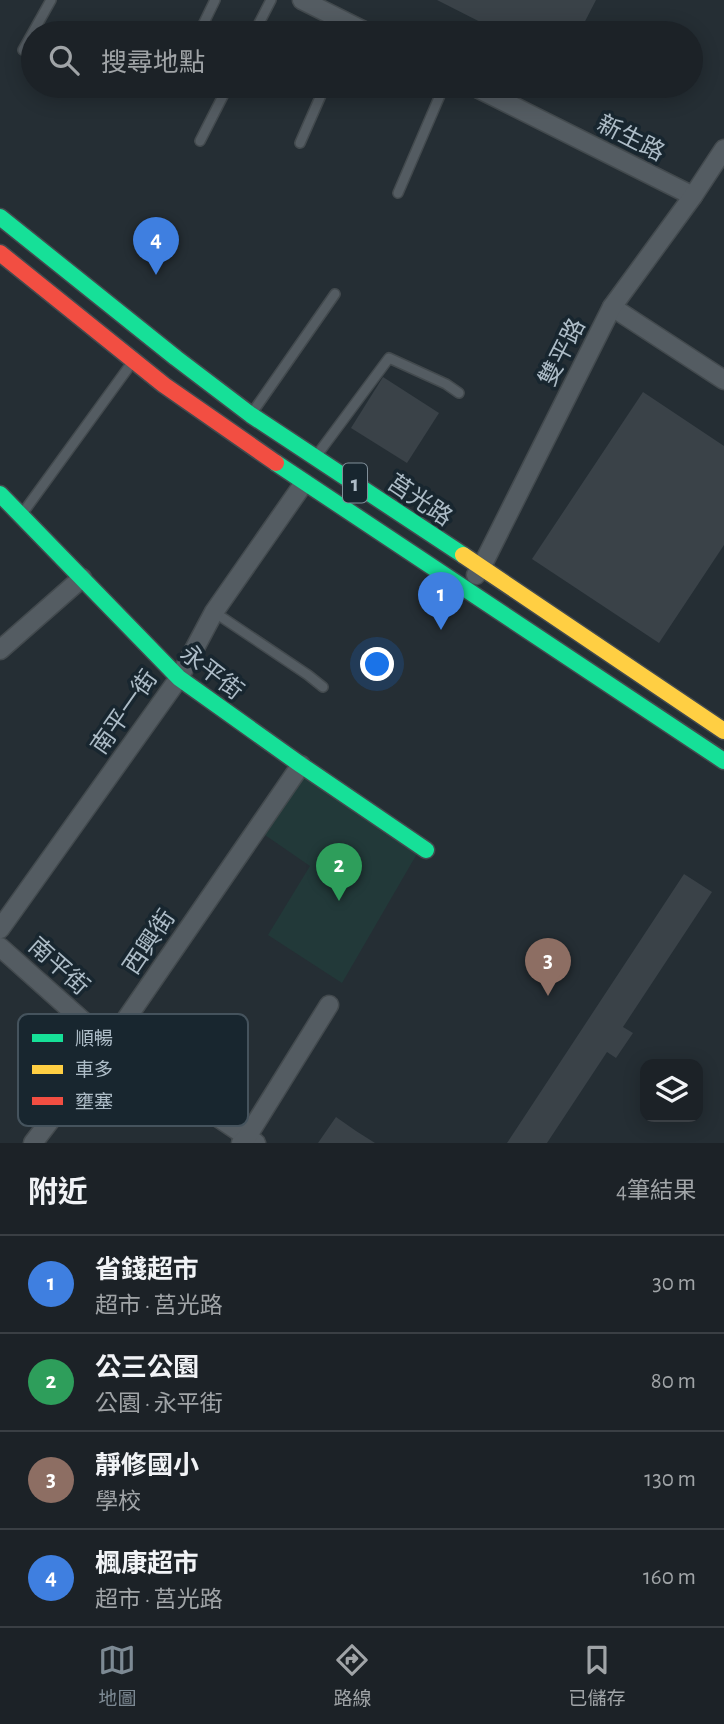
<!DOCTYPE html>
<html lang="zh-TW">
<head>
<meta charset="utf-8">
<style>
  :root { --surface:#1c2227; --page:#292f33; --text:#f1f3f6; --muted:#a0a4a7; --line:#3a3f44; --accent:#7d8a94 }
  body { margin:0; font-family:"Alegreya Sans","Noto Sans TC",sans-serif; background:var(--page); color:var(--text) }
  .controls { position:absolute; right:21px; bottom:21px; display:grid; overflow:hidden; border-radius:14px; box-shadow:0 4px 18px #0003 }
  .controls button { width:63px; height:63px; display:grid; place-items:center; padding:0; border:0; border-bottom:2px solid var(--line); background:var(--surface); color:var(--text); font:35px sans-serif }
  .you { position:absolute; left:378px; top:665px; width:24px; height:24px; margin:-18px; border:5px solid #fff; border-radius:50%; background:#1a73e8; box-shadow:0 0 0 10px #1a73e833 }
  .badge { display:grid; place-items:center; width:46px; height:46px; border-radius:50%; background:var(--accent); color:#fff; font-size:23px; font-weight:700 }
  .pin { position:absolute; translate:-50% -58px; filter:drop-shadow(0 2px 4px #0008) }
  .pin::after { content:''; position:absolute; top:37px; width:24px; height:21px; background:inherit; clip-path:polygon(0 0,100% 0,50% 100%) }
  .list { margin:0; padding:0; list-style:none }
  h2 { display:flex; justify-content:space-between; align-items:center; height:91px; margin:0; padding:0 28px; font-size:30px }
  h2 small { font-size:23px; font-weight:400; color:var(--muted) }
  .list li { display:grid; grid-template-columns:46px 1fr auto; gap:21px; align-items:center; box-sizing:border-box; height:98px; padding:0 28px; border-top:2px solid var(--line) }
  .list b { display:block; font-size:26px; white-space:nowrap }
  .list p { margin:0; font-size:23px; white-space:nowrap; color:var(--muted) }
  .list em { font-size:23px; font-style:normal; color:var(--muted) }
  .icon { flex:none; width:38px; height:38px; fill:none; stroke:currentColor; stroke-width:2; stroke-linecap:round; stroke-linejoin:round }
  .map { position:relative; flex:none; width:724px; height:1143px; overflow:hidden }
  .search { position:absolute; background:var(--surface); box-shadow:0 4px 18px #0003; left:21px; right:21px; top:21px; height:77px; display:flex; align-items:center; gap:18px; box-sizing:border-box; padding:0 24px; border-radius:38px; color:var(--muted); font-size:26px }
  .sheet { height:483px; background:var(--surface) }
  nav { display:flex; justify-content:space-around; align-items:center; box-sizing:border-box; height:98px; border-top:2px solid var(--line); background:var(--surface); font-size:19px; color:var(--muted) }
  nav a { display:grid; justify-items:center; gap:4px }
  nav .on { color:var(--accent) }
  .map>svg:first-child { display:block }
  .green { fill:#223939 }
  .building { fill:#3a4248 }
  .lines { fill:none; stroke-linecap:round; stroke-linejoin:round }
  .lane-casing { stroke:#434a4e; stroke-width:12 }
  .street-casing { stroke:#434a4e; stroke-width:21 }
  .fast-casing { stroke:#434a4e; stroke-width:19 }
  .slow-casing { stroke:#434a4e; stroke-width:19 }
  .jam-casing { stroke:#434a4e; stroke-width:19 }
  .lane { stroke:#545c62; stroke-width:9 }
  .street { stroke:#545c62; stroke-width:18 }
  .fast { stroke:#16e098; stroke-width:16 }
  .slow { stroke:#ffcf43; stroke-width:16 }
  .jam { stroke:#f24e42; stroke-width:16 }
  .labels { text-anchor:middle; stroke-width:7; stroke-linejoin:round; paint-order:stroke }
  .shield { fill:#18262f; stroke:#808f99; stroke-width:2 }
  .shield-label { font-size:23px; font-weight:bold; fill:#adbcc7 }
  .street-label { font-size:24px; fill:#adbcc7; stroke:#18262f }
  .key { fill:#18262f; stroke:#45535d; stroke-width:2 }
  .key-label { font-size:19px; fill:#adbcc7 }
</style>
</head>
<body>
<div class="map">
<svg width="724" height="1143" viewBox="0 0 724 1143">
  <rect width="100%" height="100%" fill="#252e34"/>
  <!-- green -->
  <path class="green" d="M 303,772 L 418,852 L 342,983 L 268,935 L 310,866 L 265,835 Z"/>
  <!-- building -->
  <g class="building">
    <path d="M 437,0 L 596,0 L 579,33 L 575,33 L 558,25 L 553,33 L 502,33 Z"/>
    <path d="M 383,377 L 439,413 L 407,463 L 351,428 Z"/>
    <path d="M 643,392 L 724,446 L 724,545 L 659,643 L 532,559 Z"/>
    <path d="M 684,874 L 712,892 L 623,1027 L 633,1033 L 616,1058 L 607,1052 L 547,1143 L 507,1143 Z"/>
    <path d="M 336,1117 L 356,1131 L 375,1143 L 318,1143 Z"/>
  </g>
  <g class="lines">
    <!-- lane casing -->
    <g class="lane-casing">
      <g id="lane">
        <path d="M 199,33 L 215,0"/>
        <path d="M 254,33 L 271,0"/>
        <path d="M 23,50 L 51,0"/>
        <path d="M 200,141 L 228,86"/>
        <path d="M 300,143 L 325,86"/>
        <path d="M 398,193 L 444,86"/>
        <path d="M 252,413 L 335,294"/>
        <path d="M 317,455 L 389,358 L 446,384 L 459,393"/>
        <path d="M 22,514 L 131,364"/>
        <path d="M 214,612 L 308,675 L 323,687"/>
      </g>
    </g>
    <!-- street casing -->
    <g class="street-casing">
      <g id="street">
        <path d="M 302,0 L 368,33"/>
        <path d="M 473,86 L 693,196"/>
        <path d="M 612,307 L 724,380"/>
        <path d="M 476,575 L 481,568 L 612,307 L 693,196 L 724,149"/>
        <path d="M 0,650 L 82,578"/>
        <path d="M 0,929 L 179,678 L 214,612 L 304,483"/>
        <path d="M 0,947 L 109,1044 L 256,1143"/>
        <path d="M 33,1143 L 109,1044 L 301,765"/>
        <path d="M 241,1143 L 247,1137 L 329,1005"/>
      </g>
    </g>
    <!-- fast casing -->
    <g class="fast-casing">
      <g id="fast">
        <path d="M 0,217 L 176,358 L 251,415 L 463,555"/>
        <path d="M 276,463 L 724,761"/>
        <path d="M 0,494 L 179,678 L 301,765 L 426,850"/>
      </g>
    </g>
    <!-- slow casing -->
    <g class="slow-casing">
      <path id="slow" d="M 463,555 L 724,731"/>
    </g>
    <!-- jam casing -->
    <g class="jam-casing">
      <path id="jam" d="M 0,253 L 164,385 L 276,463"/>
    </g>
    <!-- lane -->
    <use href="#lane" class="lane"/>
    <!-- street -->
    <use href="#street" class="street"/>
    <!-- fast -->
    <use href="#fast" class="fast"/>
    <!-- slow -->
    <use href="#slow" class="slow"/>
    <!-- jam -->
    <use href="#jam" class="jam"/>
  </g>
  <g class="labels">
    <!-- shield labels -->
    <rect class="shield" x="343" y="463.5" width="24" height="39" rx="5"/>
    <g class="shield-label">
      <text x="355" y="491">1</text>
    </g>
    <!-- street labels -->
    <g class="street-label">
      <text transform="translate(631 138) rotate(27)" y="8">新生路</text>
      <text transform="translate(562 352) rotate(-63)" y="8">雙平路</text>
      <text transform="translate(420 500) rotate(34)" y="8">莒光路</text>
      <text transform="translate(212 672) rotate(38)" y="8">永平街</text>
      <text transform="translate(124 712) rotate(-55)" y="8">南平一街</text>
      <text transform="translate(149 942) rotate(-56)" y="8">西興街</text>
      <text transform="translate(59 966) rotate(42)" y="8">南平街</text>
    </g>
  </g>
  <!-- legend -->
  <rect x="18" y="1014" width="230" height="112" rx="10" class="key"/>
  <rect x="32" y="1034" width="31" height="8" fill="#16e098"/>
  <rect x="32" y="1065" width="31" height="9" fill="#ffcf43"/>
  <rect x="32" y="1097" width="31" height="8" fill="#f24e42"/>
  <g class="key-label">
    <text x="75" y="1045">順暢</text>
    <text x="75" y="1076">車多</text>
    <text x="75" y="1108">壅塞</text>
  </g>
</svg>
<div class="controls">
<button><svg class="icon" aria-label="layers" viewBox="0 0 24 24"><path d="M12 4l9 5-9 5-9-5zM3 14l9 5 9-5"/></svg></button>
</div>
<div class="you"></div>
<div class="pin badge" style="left:441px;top:630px;background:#3f7fe0">1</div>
<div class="pin badge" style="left:339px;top:901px;background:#2e9e5b">2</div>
<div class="pin badge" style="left:548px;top:996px;background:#8d6e63">3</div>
<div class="pin badge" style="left:156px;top:275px;background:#3f7fe0">4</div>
<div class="search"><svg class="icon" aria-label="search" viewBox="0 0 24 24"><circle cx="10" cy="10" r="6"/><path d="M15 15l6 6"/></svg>搜尋地點</div>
</div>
<section class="sheet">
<h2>附近<small>4筆結果</small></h2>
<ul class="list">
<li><span class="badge" style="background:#3f7fe0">1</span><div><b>省錢超市</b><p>超市 · 莒光路</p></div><em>30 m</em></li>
<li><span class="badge" style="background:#2e9e5b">2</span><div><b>公三公園</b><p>公園 · 永平街</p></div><em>80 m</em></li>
<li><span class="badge" style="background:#8d6e63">3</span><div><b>靜修國小</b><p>學校</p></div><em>130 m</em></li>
<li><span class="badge" style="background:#3f7fe0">4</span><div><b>楓康超市</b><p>超市 · 莒光路</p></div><em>160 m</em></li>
</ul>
</section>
<nav>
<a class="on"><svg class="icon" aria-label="map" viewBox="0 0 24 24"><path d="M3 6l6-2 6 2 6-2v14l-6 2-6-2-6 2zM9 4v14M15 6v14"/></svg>地圖</a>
<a><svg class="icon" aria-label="directions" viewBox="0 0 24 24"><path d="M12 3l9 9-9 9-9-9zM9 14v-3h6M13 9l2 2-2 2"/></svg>路線</a>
<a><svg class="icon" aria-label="saved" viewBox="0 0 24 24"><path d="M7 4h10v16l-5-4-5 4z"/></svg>已儲存</a>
</nav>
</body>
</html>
